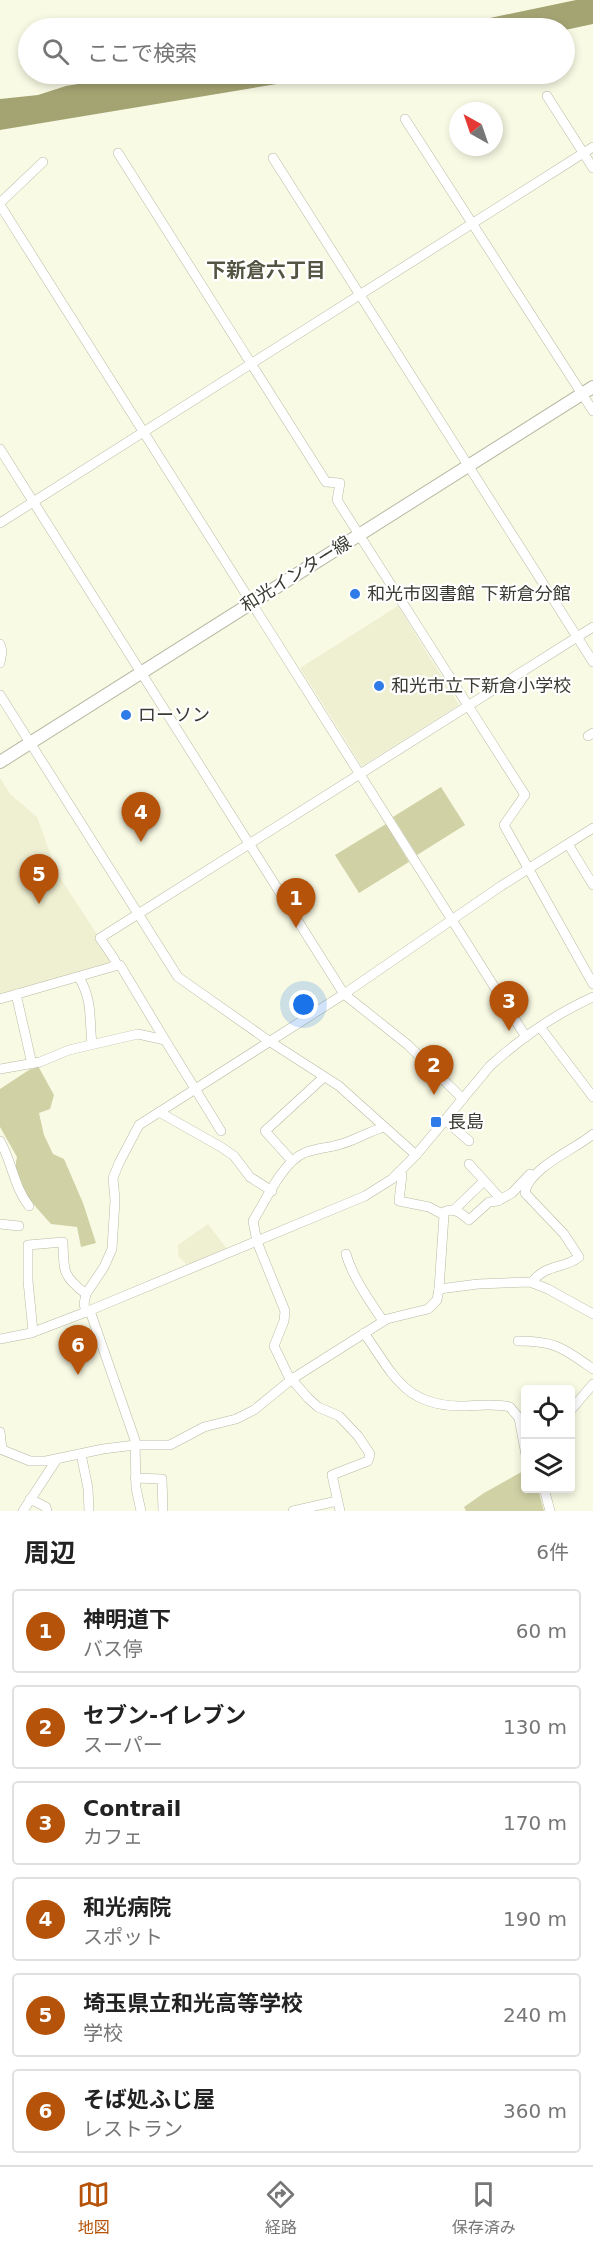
<!DOCTYPE html>
<html lang="ja">
<head>
<meta charset="utf-8">
<style>
  :root { --surface:#fff; --page:#f6f6f6; --text:#222; --muted:#767676; --line:#e0e0e0; --accent:#b45309 }
  body { margin:0; font-family:"DejaVu Sans","Noto Sans JP",sans-serif; background:var(--page); color:var(--text) }
  .controls { position:absolute; right:18px; bottom:18px; display:grid; overflow:hidden; border-radius:6px; box-shadow:0 3px 9px #0003 }
  .controls button { width:54px; height:54px; display:grid; place-items:center; padding:0; border:0; border-bottom:2px solid var(--line); background:var(--surface); color:var(--text); font:30px sans-serif }
  .compass { position:absolute; left:449px; top:102px; width:54px; height:54px; border-radius:50%; background:var(--surface); box-shadow:0 3px 9px #0003; rotate:320deg }
  .you { position:absolute; left:304px; top:1005px; width:21px; height:21px; margin:-15px; border:4px solid #fff; border-radius:50%; background:#1a73e8; box-shadow:0 0 0 9px #1a73e833 }
  .badge { display:grid; place-items:center; width:39px; height:39px; border-radius:50%; background:var(--accent); color:#fff; font-size:20px; font-weight:700 }
  .pin { position:absolute; translate:-50% -50px; filter:drop-shadow(0 2px 3px #0008) }
  .pin::after { content:''; position:absolute; top:32px; width:21px; height:18px; background:inherit; clip-path:polygon(0 0,100% 0,50% 100%) }
  .list { margin:0; padding:0; list-style:none }
  h2 { display:flex; justify-content:space-between; align-items:center; height:78px; margin:0; padding:0 24px; font-size:26px }
  h2 small { font-size:20px; font-weight:400; color:var(--muted) }
  .list li { display:grid; grid-template-columns:39px 1fr auto; gap:18px; align-items:center; box-sizing:border-box; height:84px; margin:0 12px 12px; padding:0 12px; border:2px solid var(--line); border-radius:6px }
  .list b { display:block; font-size:22px; white-space:nowrap }
  .list p { margin:0; font-size:20px; white-space:nowrap; color:var(--muted) }
  .list em { font-size:20px; font-style:normal; color:var(--muted) }
  .icon { flex:none; width:33px; height:33px; fill:none; stroke:currentColor; stroke-width:2; stroke-linecap:round; stroke-linejoin:round }
  .map { position:relative; flex:none; width:593px; height:1511px; overflow:hidden }
  .search { position:absolute; background:var(--surface); box-shadow:0 3px 9px #0003; left:18px; right:18px; top:18px; height:66px; display:flex; align-items:center; gap:15px; box-sizing:border-box; padding:0 21px; border-radius:33px; color:var(--muted); font-size:22px }
  .sheet { height:654px; background:var(--surface) }
  nav { display:flex; justify-content:space-around; align-items:center; box-sizing:border-box; height:84px; border-top:2px solid var(--line); background:var(--surface); font-size:16px; color:var(--muted) }
  nav a { display:grid; justify-items:center; gap:3px }
  nav .on { color:var(--accent) }
  .map>svg:first-child { display:block }
  .built { fill:#efefd2 }
  .green { fill:#d1d1a6 }
  .water { fill:#a4a473 }
  .lines { fill:none; stroke-linecap:round; stroke-linejoin:round }
  .minor-casing { stroke:#b8b9a4; stroke-width:10 }
  .major-casing { stroke:#b8b9a4; stroke-width:14 }
  .minor { stroke:#fff; stroke-width:9 }
  .major { stroke:#fff; stroke-width:12 }
  .poi-dot { fill:#2f7be7; stroke:#fff; stroke-width:2 }
  .labels { text-anchor:middle; stroke-width:4.5; stroke-linejoin:round; paint-order:stroke }
  .street-label { font-size:18px; fill:#3a3a32; stroke:#fff }
  .poi-label { font-size:18px; fill:#3a3a32; stroke:#fff; text-anchor:start }
  .neighbourhood-label { font-size:20px; font-weight:bold; fill:#545442; stroke:#fff }
</style>
</head>
<body>
<div class="map">
<svg width="593" height="1511" viewBox="0 0 593 1511">
  <rect width="100%" height="100%" fill="#f9fae4"/>
  <!-- built -->
  <g class="built">
    <path d="M 398,606 L 459,705 L 362,766 L 300,668 Z"/>
    <path d="M 0,778 L 10,794 L 37,817 L 57,873 L 98,936 L 110,961 L 109,965 L 0,996 Z"/>
    <path d="M 208,1224 L 227,1249 L 187,1265 L 178,1256 L 178,1245 Z"/>
  </g>
  <!-- green -->
  <g class="green">
    <path d="M 441,787 L 465,825 L 417,855 L 393,817 Z"/>
    <path d="M 386,824 L 409,862 L 359,893 L 335,855 Z"/>
    <path d="M 38,1066 L 54,1095 L 50,1109 L 39,1113 L 44,1135 L 53,1154 L 64,1159 L 83,1203 L 96,1243 L 81,1247 L 77,1227 L 51,1224 C 35,1205 10,1183 17,1157 L 0,1127 L 0,1089 L 32,1068 Z"/>
    <path d="M 525,1470 L 526,1488 L 538,1489 L 544,1511 L 466,1511 L 464,1507 L 484,1493 Z"/>
  </g>
  <!-- water -->
  <g class="water">
    <path d="M 576,0 L 593,0 L 593,24 L 565,30 L 422,28 L 480,20 Z"/>
    <path d="M 157,74 L 337,74 L 0,130 L 0,99 L 38,95 L 66,86 L 96,81 L 108,83 L 124,79 L 132,79 L 135,77 Z"/>
  </g>
  <g class="lines">
    <!-- minor casing -->
    <g class="minor-casing">
      <g id="minor">
        <path d="M 547,96 L 593,168"/>
        <path d="M 405,119 L 593,411"/>
        <path d="M 118,153 L 326,482 L 340,483 L 337,500 L 525,795 L 504,825 L 593,984"/>
        <path d="M 273,158 L 593,662"/>
        <path d="M 0,203 L 43,162"/>
        <path d="M 0,205 L 526,1037"/>
        <path d="M 0,449 L 344,994 L 408,1045 L 463,1099"/>
        <path d="M 0,523 L 593,147"/>
        <path d="M 0,644 L 2,651 L 0,663"/>
        <path d="M 0,695 L 178,977 L 269,1041 L 339,1086 L 416,1155"/>
        <path d="M 588,736 L 593,733"/>
        <path d="M 568,844 L 593,885"/>
        <path d="M 116,964 L 120,965 L 165,1040"/>
        <path d="M 79,977 C 93,1002 89,1018 92,1044"/>
        <path d="M 16,994 L 32,1064"/>
        <path d="M 0,999 L 115,966 L 115,960 L 100,938 L 593,627"/>
        <path d="M 540,1027 L 593,1097"/>
        <path d="M 0,1069 L 40,1062 L 69,1050 L 138,1034 L 165,1040 L 221,1131"/>
        <path d="M 159,1112 L 221,1147 L 234,1156 L 250,1177 L 272,1191"/>
        <path d="M 445,1120 L 469,1141"/>
        <path d="M 0,1141 C 12,1162 14,1187 29,1206"/>
        <path d="M 292,1161 L 265,1131 L 324,1077"/>
        <path d="M 469,1164 L 501,1199"/>
        <path d="M 454,1210 L 484,1181"/>
        <path d="M 442,1213 C 453,1206 461,1213 469,1220 L 489,1202 L 498,1201 L 512,1193 L 530,1174"/>
        <path d="M 0,1224 L 19,1226"/>
        <path d="M 346,1254 C 353,1278 369,1300 383,1321"/>
        <path d="M 532,1282 C 547,1263 565,1269 579,1257 L 564,1234 L 525,1193 C 528,1168 576,1149 593,1134"/>
        <path d="M 439,1289 L 478,1284 L 530,1282 L 548,1289 L 593,1314"/>
        <path d="M 90,1311 L 135,1440 L 136,1488 L 141,1511"/>
        <path d="M 86,1312 L 84,1304 L 86,1294 L 104,1267 L 112,1249 L 115,1200 L 113,1178 L 119,1163 L 139,1125 L 344,994 L 501,886 L 593,828"/>
        <path d="M 33,1332 L 28,1281 L 28,1245 L 63,1242 C 64,1272 62,1275 86,1294"/>
        <path d="M 364,1333 C 392,1372 403,1405 459,1406 C 476,1406 494,1403 510,1407 L 519,1418 L 526,1455"/>
        <path d="M 0,1339 L 31,1333 L 86,1312 L 365,1196 L 392,1179 L 416,1155 L 490,1066 C 521,1038 555,1014 593,997"/>
        <path d="M 518,1341 C 556,1341 563,1348 593,1369"/>
        <path d="M 570,1411 L 593,1384"/>
        <path d="M 0,1432 L 2,1449"/>
        <path d="M 0,1449 L 30,1461 L 46,1461 L 103,1449 L 135,1445 L 170,1445 L 204,1427 L 236,1419 L 254,1410 L 292,1379 L 387,1319 L 428,1309 L 437,1300 L 439,1289 L 444,1215 L 429,1207 L 399,1201 L 402,1175 L 399,1172"/>
        <path d="M 81,1454 L 88,1488 L 89,1511"/>
        <path d="M 135,1478 L 162,1479 L 163,1511"/>
        <path d="M 544,1488 L 550,1511"/>
        <path d="M 30,1499 L 46,1507 L 47,1511"/>
        <path d="M 23,1511 L 57,1459"/>
        <path d="M 293,1511 L 337,1501"/>
        <path d="M 340,1511 L 332,1475 L 368,1461 L 370,1454 L 358,1436 L 339,1416 L 318,1407 L 308,1398 L 288,1375 L 274,1346 L 284,1321 L 285,1311 L 257,1242 L 253,1221 C 266,1200 282,1163 304,1153 C 316,1148 329,1148 341,1144 C 356,1140 369,1131 385,1127"/>
      </g>
    </g>
    <!-- major casing -->
    <g class="major-casing">
      <path id="major" d="M 0,762 L 593,387"/>
    </g>
    <!-- minor -->
    <use href="#minor" class="minor"/>
    <!-- major -->
    <use href="#major" class="major"/>
  </g>
  <!-- markers -->
  <g class="poi-dot">
    <circle cx="355" cy="594" r="6"/>
    <circle cx="379" cy="686" r="6"/>
    <circle cx="126" cy="715" r="6"/>
    <rect x="430" y="1116" width="12" height="12" rx="3"/>
  </g>
  <g class="labels">
    <!-- street labels -->
    <g class="street-label">
      <text transform="translate(296 574) rotate(-32)" y="6">和光インター線</text>
    </g>
    <!-- poi labels -->
    <g class="poi-label">
      <text x="367" y="600">和光市図書館 下新倉分館</text>
      <text x="391" y="692">和光市立下新倉小学校</text>
      <text x="138" y="721">ローソン</text>
      <text x="448" y="1128">長島</text>
    </g>
    <!-- neighbourhood labels -->
    <g class="neighbourhood-label">
      <text x="266" y="277">下新倉六丁目</text>
    </g>
  </g>
</svg>
<div class="controls">
<button><svg class="icon" aria-label="locate" viewBox="0 0 24 24"><circle cx="12" cy="12" r="6"/><path d="M12 2v4M12 18v4M2 12h4M18 12h4"/></svg></button>
<button><svg class="icon" aria-label="layers" viewBox="0 0 24 24"><path d="M12 4l9 5-9 5-9-5zM3 14l9 5 9-5"/></svg></button>
</div>
<svg class="compass" viewBox="-18 -18 36 36"><path d="M0-13l5 13h-10z" fill="#e53935"/><path d="M0 13l5-13h-10z" fill="#767676"/></svg>
<div class="you"></div>
<div class="pin badge" style="left:296px;top:928px">1</div>
<div class="pin badge" style="left:434px;top:1095px">2</div>
<div class="pin badge" style="left:509px;top:1031px">3</div>
<div class="pin badge" style="left:141px;top:842px">4</div>
<div class="pin badge" style="left:39px;top:904px">5</div>
<div class="pin badge" style="left:78px;top:1375px">6</div>
<div class="search"><svg class="icon" aria-label="search" viewBox="0 0 24 24"><circle cx="10" cy="10" r="6"/><path d="M15 15l6 6"/></svg>ここで検索</div>
</div>
<section class="sheet">
<h2>周辺<small>6件</small></h2>
<ul class="list">
<li><span class="badge">1</span><div><b>神明道下</b><p>バス停</p></div><em>60 m</em></li>
<li><span class="badge">2</span><div><b>セブン-イレブン</b><p>スーパー</p></div><em>130 m</em></li>
<li><span class="badge">3</span><div><b>Contrail</b><p>カフェ</p></div><em>170 m</em></li>
<li><span class="badge">4</span><div><b>和光病院</b><p>スポット</p></div><em>190 m</em></li>
<li><span class="badge">5</span><div><b>埼玉県立和光高等学校</b><p>学校</p></div><em>240 m</em></li>
<li><span class="badge">6</span><div><b>そば処ふじ屋</b><p>レストラン</p></div><em>360 m</em></li>
</ul>
</section>
<nav>
<a class="on"><svg class="icon" aria-label="map" viewBox="0 0 24 24"><path d="M3 6l6-2 6 2 6-2v14l-6 2-6-2-6 2zM9 4v14M15 6v14"/></svg>地図</a>
<a><svg class="icon" aria-label="directions" viewBox="0 0 24 24"><path d="M12 3l9 9-9 9-9-9zM9 14v-3h6M13 9l2 2-2 2"/></svg>経路</a>
<a><svg class="icon" aria-label="saved" viewBox="0 0 24 24"><path d="M7 4h10v16l-5-4-5 4z"/></svg>保存済み</a>
</nav>
</body>
</html>
